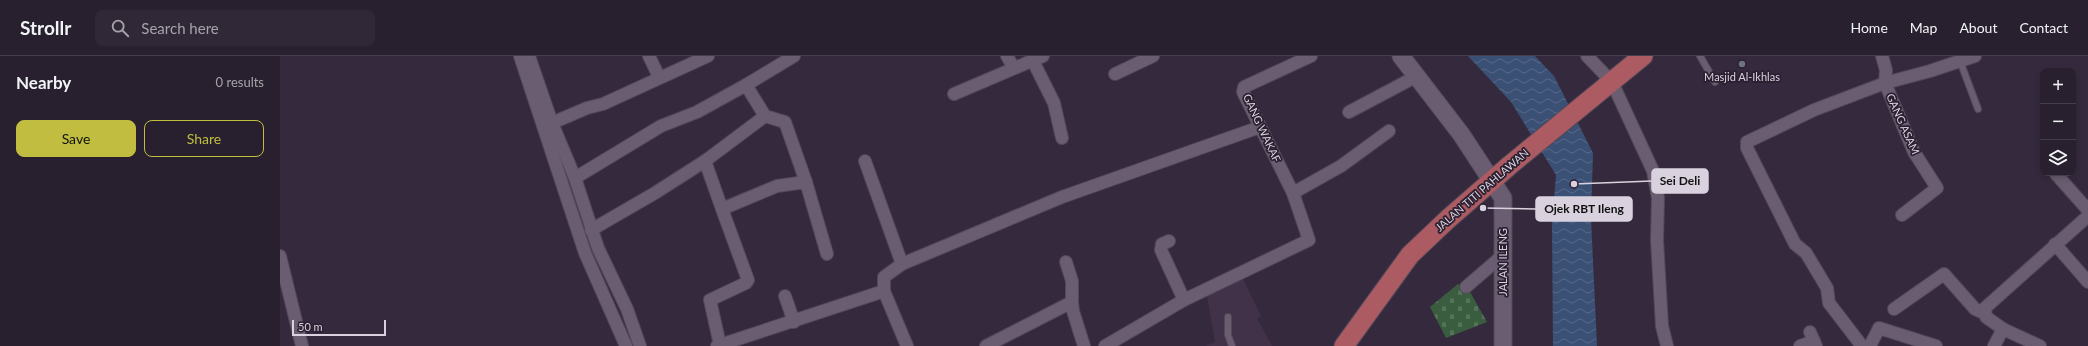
<!DOCTYPE html>
<html lang="en">
<head>
<meta charset="utf-8">
<style>
  :root { --surface:#28202e; --page:#302836; --text:#f1f3f6; --muted:#a5a3aa; --line:#443e4a; --accent:#c1bd40 }
  body { margin:0; font-family:Lato,sans-serif; background:var(--page); color:var(--text) }
  .controls { position:absolute; right:12px; top:12px; display:grid; overflow:hidden; border-radius:8px; box-shadow:0 2px 6px #0003 }
  .controls button { width:36px; height:36px; display:grid; place-items:center; padding:0; border:0; border-bottom:1px solid var(--line); background:var(--surface); color:var(--text); font:20px sans-serif }
  .scale { position:absolute; left:12px; bottom:10px; width:94px; box-sizing:border-box; padding-left:4px; border:2px solid #d9d2de; border-top:0; font-size:11px; line-height:14px; white-space:nowrap; color:#d9d2de; -webkit-text-stroke:3px #2b2032; paint-order:stroke }
  .list { margin:0; padding:0; list-style:none }
  h2 { display:flex; justify-content:space-between; align-items:center; height:52px; margin:0; padding:0 16px; font-size:17px }
  h2 small { font-size:13px; font-weight:400; color:var(--muted) }
  .actions { display:flex; gap:8px; padding:12px 16px }
  .actions a { flex:1; padding:9px 0; border:1px solid var(--accent); border-radius:8px; text-align:center; font-size:14px; color:var(--accent) }
  .actions .main { background:var(--accent); color:#111 }
  .icon { flex:none; width:22px; height:22px; fill:none; stroke:currentColor; stroke-width:2; stroke-linecap:round; stroke-linejoin:round }
  .map { position:relative; flex:none; width:1808px; height:290px; overflow:hidden }
  header { display:flex; align-items:center; gap:24px; box-sizing:border-box; height:56px; padding:0 20px; background:var(--surface); border-bottom:1px solid var(--line) }
  header strong { font-size:19px }
  nav { display:flex; gap:22px; margin-inline-start:auto; font-size:14px }
  .search { width:280px; height:36px; background:var(--page); display:flex; align-items:center; gap:10px; box-sizing:border-box; padding:0 14px; border-radius:8px; color:var(--muted); font-size:15px }
  main { display:flex }
  aside { flex:1; background:var(--surface) }
  .map>svg:first-child { display:block }
  .built { fill:#41324a }
  .cemetery { fill:url(#cemetery-stones) }
  .water { fill:url(#water-waves) }
  .lines { fill:none; stroke-linecap:round; stroke-linejoin:round }
  .lane-casing { stroke:#524857; stroke-width:8 }
  .street-casing { stroke:#524857; stroke-width:14 }
  .secondary-casing { stroke:#524857; stroke-width:19 }
  .primary-casing { stroke:#524857; stroke-width:21 }
  .lane { stroke:#6a5d72; stroke-width:6 }
  .street { stroke:#6a5d72; stroke-width:12 }
  .secondary { stroke:#6a5d72; stroke-width:17 }
  .primary { stroke:#ab5b61; stroke-width:19 }
  .worship-dot { fill:#6b7280; stroke:#2b2032; stroke-width:1.5 }
  .labels { text-anchor:middle; stroke-width:3.5; stroke-linejoin:round; paint-order:stroke }
  .poi-label { font-size:11px; fill:#d9d2de; stroke:#2b2032 }
  .street-label { font-size:11px; fill:#d9d2de; stroke:#2b2032 }
  .leader { fill:none; stroke:#d9d2de; stroke-width:1.5 }
  .callout-dot { fill:#d9d2de; stroke:#2b2032; stroke-width:1.5 }
  .callout { fill:#d9d2de; stroke:#d9d2de; stroke-width:1.5 }
  .callout-label { font-size:12px; text-anchor:middle; font-weight:bold; fill:#111 }
</style>
</head>
<body>
<header>
<strong>Strollr</strong>
<div class="search"><svg class="icon" aria-label="search" viewBox="0 0 24 24"><circle cx="10" cy="10" r="6"/><path d="M15 15l6 6"/></svg>Search here</div>
<nav><a>Home</a><a>Map</a><a>About</a><a>Contact</a></nav>
</header>
<main>
<aside>
<h2>Nearby<small>0 results</small></h2>
<ul class="list">
</ul>
<div class="actions"><a class="main">Save</a><a>Share</a></div>
</aside>
<div class="map">
<svg width="1808" height="290" viewBox="0 0 1808 290">
  <defs>
    <pattern id="cemetery-stones" width="16" height="16" patternUnits="userSpaceOnUse"><rect width="16" height="16" fill="#395d3e"/><path d="M2 7V4a2 2 0 0 1 4 0v3zM10 15v-3a2 2 0 0 1 4 0v3z" fill="#557359"/></pattern>
    <pattern id="water-waves" width="16" height="10" patternUnits="userSpaceOnUse"><rect width="16" height="10" fill="#3b5075"/><path d="M0 5q4-4 8 0t8 0" fill="none" stroke="#576888"/></pattern>
  </defs>
  <rect width="100%" height="100%" fill="#352a3d"/>
  <!-- built -->
  <path class="built" d="M 961,219 L 981,260 L 977,263 L 992,290 L 926,290 L 935,286 L 927,239 Z"/>
  <!-- cemetery -->
  <path class="cemetery" d="M 1178,228 L 1189,234 L 1207,266 L 1166,282 L 1150,251 Z"/>
  <!-- water -->
  <path class="water" d="M 1188,0 L 1255,0 L 1274,20 L 1313,97 L 1311,163 L 1317,290 L 1273,290 L 1272,168 L 1276,119 L 1231,46 Z"/>
  <g class="lines">
    <!-- lane casing -->
    <g class="lane-casing">
      <g id="lane">
        <path d="M 1420,0 L 1435,26"/>
        <path d="M 1680,5 L 1698,53"/>
        <path d="M 948,261 L 948,279 L 952,290"/>
      </g>
    </g>
    <!-- street casing -->
    <g class="street-casing">
      <g id="street">
        <path d="M 240,0 L 305,197 L 346,290"/>
        <path d="M 249,0 L 272,67 L 295,122 L 318,192 L 347,253 L 360,290"/>
        <path d="M 369,0 L 379,21"/>
        <path d="M 514,0 L 466,29 L 485,60 L 505,66 L 526,126"/>
        <path d="M 727,0 L 734,12"/>
        <path d="M 1307,0 L 1332,26 L 1373,115 L 1378,142 L 1377,184 L 1382,270 L 1387,290"/>
        <path d="M 1602,0 L 1606,14 L 1605,27 L 1634,96 L 1657,132 L 1622,159"/>
        <path d="M 753,5 L 774,47 L 782,82"/>
        <path d="M 835,18 L 873,0"/>
        <path d="M 674,38 L 763,0"/>
        <path d="M 1069,56 L 1137,20"/>
        <path d="M 272,67 L 307,52 L 323,48 L 428,0"/>
        <path d="M 585,105 L 622,208"/>
        <path d="M 1776,118 L 1808,154"/>
        <path d="M 295,122 L 381,70 L 417,56 L 466,29"/>
        <path d="M 1013,137 L 1061,110 L 1109,75"/>
        <path d="M 442,153 L 425,105 L 485,60"/>
        <path d="M 311,174 L 375,137 L 425,105"/>
        <path d="M 889,185 L 882,188 L 881,194 L 904,244"/>
        <path d="M 1775,188 L 1808,226"/>
        <path d="M 0,200 L 22,290"/>
        <path d="M 786,206 L 792,225 L 792,246"/>
        <path d="M 1186,231 L 1222,200"/>
        <path d="M 505,240 L 514,266"/>
        <path d="M 1614,253 L 1664,218 L 1695,253 L 1704,257"/>
        <path d="M 1723,273 L 1760,290"/>
        <path d="M 1530,276 L 1536,290"/>
        <path d="M 440,289 L 430,244 L 466,227 L 468,224 L 442,153 L 497,130 L 526,126 L 547,198"/>
        <path d="M 437,290 L 604,235"/>
        <path d="M 627,290 L 604,235 L 604,221 L 622,208 L 782,141 L 980,71"/>
        <path d="M 706,290 L 792,246 L 793,255 L 804,290"/>
        <path d="M 825,290 L 904,244 L 1029,184 L 1013,137 L 963,36 L 964,31 L 1031,0"/>
        <path d="M 1520,290 L 1534,285"/>
        <path d="M 1582,290 L 1549,247 L 1547,232 L 1526,197 L 1515,188 L 1467,92 L 1467,86 L 1534,54 L 1605,27 L 1650,15 L 1695,0"/>
        <path d="M 1590,290 L 1599,272 L 1656,290"/>
        <path d="M 1714,290 L 1723,273 L 1706,261 L 1705,252 L 1808,160"/>
      </g>
    </g>
    <!-- secondary casing -->
    <g class="secondary-casing">
      <path id="secondary" d="M 1121,0 L 1181,78 L 1223,142 L 1223,290"/>
    </g>
    <!-- primary casing -->
    <g class="primary-casing">
      <path id="primary" d="M 1064,290 L 1130,199 L 1168,163 L 1230,109 L 1363,0"/>
    </g>
    <!-- lane -->
    <use href="#lane" class="lane"/>
    <!-- street -->
    <use href="#street" class="street"/>
    <!-- secondary -->
    <use href="#secondary" class="secondary"/>
    <!-- primary -->
    <use href="#primary" class="primary"/>
  </g>
  <!-- markers -->
  <circle class="worship-dot" cx="1462" cy="8" r="4"/>
  <g class="labels">
    <!-- poi labels -->
    <g class="poi-label">
      <text x="1462" y="25">Masjid Al-Ikhlas</text>
    </g>
    <!-- street labels -->
    <g class="street-label">
      <text transform="translate(1623 68) rotate(66)" y="4">GANG ASAM</text>
      <text transform="translate(982 72) rotate(65)" y="4">GANG WAKAF</text>
      <text transform="translate(1202 134) rotate(-41)" y="4">JALAN TITI PAHLAWAN</text>
      <text transform="translate(1223 206) rotate(-90)" y="4">JALAN ILENG</text>
    </g>
  </g>
  <!-- callouts -->
  <path class="leader" d="M1294 128L1372 125M1203 152L1256 153"/>
  <g class="callout-dot">
    <circle cx="1294" cy="128" r="4"/>
    <circle cx="1203" cy="152" r="4"/>
  </g>
  <g class="callout">
    <rect x="1372" y="113" width="56" height="24" rx="4"/>
    <rect x="1256" y="141" width="96" height="24" rx="4"/>
  </g>
  <g class="callout-label">
    <text x="1400" y="129">Sei Deli</text>
    <text x="1304" y="157">Ojek RBT Ileng</text>
  </g>
</svg>
<div class="controls">
<button>+</button>
<button>−</button>
<button><svg class="icon" aria-label="layers" viewBox="0 0 24 24"><path d="M12 4l9 5-9 5-9-5zM3 14l9 5 9-5"/></svg></button>
</div>
<div class="scale">50 m</div>
</div>
</main>
</body>
</html>
